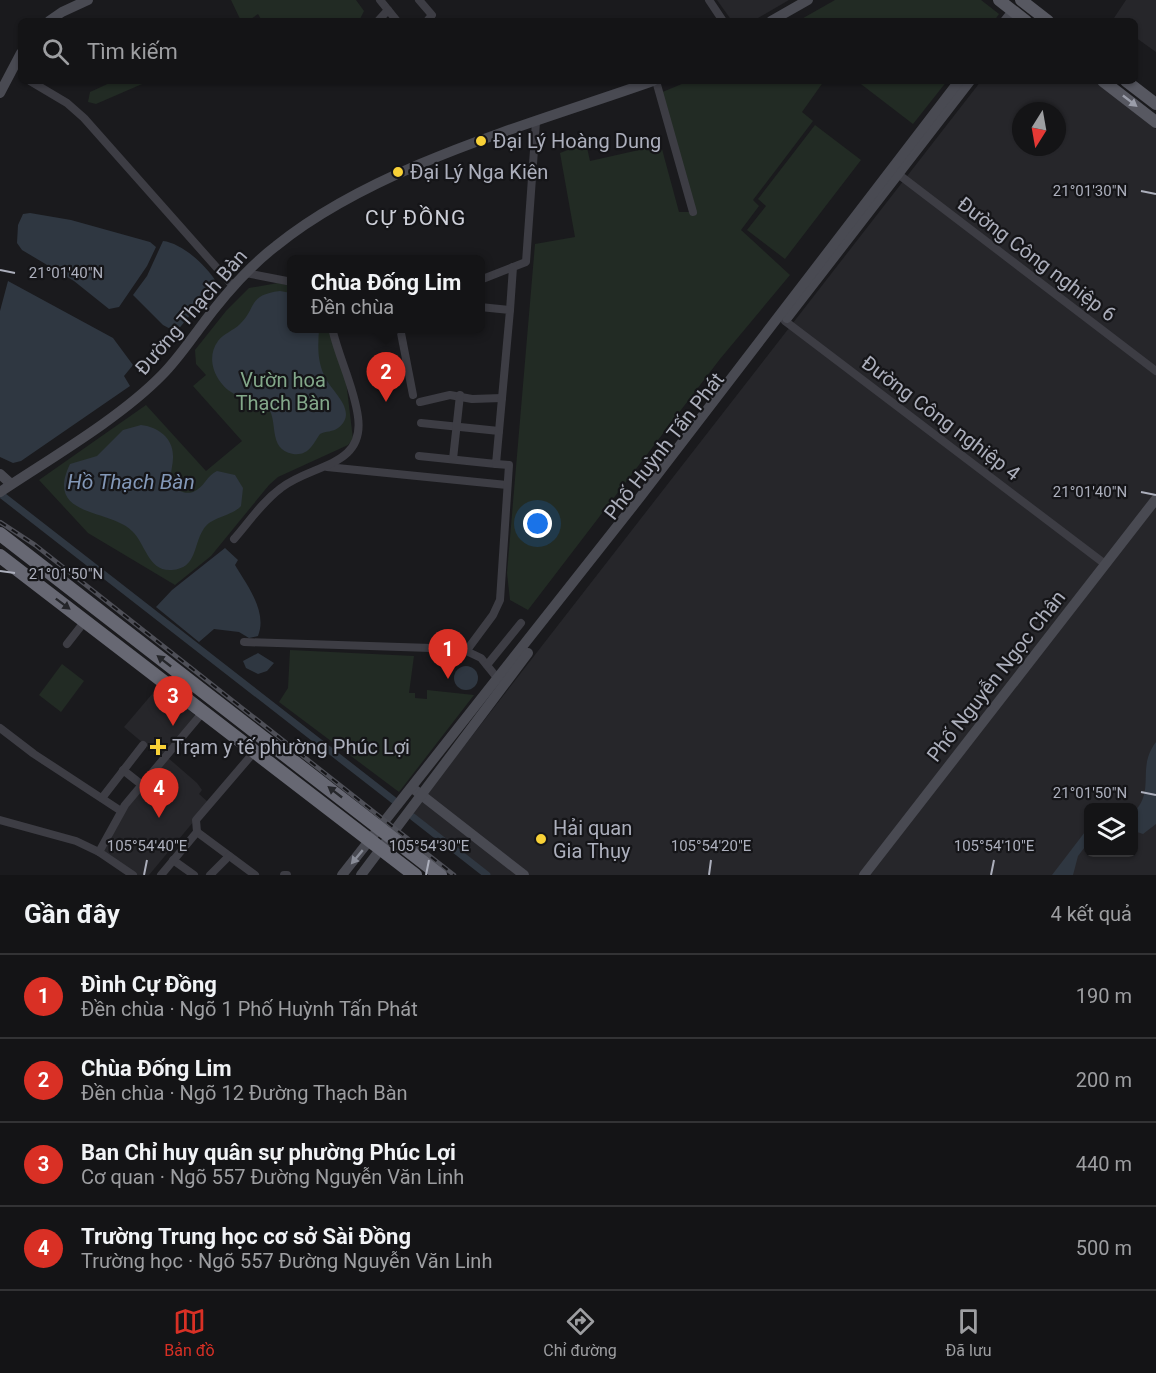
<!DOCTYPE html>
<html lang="vi">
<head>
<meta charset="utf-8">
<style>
  :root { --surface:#141416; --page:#212123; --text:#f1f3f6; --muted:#9d9ea1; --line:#333335; --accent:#d93025 }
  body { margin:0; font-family:Roboto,sans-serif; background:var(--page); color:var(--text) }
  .controls { position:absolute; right:18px; bottom:18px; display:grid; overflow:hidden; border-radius:9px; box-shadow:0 2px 4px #0004 }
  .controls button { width:54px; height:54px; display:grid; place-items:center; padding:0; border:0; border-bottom:2px solid var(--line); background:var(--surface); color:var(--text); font:30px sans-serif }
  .compass { position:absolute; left:1012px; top:102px; width:54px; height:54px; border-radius:50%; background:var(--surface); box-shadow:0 2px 4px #0004; rotate:191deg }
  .you { position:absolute; left:538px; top:524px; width:21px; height:21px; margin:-15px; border:4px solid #fff; border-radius:50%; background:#1a73e8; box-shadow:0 0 0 9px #1a73e833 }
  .badge { display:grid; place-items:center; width:39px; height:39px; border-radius:50%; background:var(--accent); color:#fff; font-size:20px; font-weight:700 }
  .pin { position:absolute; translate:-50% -50px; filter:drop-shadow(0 2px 3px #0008) }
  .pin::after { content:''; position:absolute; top:32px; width:21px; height:18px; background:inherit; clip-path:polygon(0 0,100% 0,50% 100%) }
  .popup { position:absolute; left:287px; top:255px; width:198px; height:78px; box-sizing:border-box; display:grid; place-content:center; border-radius:9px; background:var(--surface); filter:drop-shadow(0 2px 4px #0005); font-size:20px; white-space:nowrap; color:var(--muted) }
  .popup b { font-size:22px; color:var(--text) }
  .popup::after { content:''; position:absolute; left:50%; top:100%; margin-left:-12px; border:12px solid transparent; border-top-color:var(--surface) }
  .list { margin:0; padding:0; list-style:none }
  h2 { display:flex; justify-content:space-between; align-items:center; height:78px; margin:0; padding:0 24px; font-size:26px }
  h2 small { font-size:20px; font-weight:400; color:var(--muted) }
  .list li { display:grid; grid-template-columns:39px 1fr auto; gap:18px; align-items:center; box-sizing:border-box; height:84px; padding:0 24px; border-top:2px solid var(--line) }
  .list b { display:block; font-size:22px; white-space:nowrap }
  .list p { margin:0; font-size:20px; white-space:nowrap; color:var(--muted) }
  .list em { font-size:20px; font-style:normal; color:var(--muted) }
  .icon { flex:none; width:33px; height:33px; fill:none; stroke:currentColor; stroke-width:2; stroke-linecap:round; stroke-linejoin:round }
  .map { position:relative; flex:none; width:1156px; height:875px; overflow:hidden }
  .search { position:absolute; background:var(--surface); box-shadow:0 2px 4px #0004; left:18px; right:18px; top:18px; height:66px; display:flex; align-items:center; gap:15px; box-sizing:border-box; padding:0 21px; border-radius:9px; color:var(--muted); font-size:22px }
  .sheet { height:414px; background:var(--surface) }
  nav { display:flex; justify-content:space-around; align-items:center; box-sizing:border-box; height:84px; border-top:2px solid var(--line); background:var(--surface); font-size:16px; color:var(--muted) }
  nav a { display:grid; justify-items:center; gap:3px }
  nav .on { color:var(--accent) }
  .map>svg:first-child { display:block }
  .built { fill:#26262a; fill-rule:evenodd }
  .green { fill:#222b24 }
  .water { fill:#2f3741 }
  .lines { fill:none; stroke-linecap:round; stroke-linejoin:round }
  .canal { stroke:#2f3741; stroke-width:7 }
  .street { stroke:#3d3d44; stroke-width:8 }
  .secondary { stroke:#494a52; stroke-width:10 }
  .primary { stroke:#575861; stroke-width:12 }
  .highway { stroke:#676873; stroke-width:14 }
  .rail-casing { stroke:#4e4f57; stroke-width:4.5 }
  .rail { stroke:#151518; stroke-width:2; stroke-dasharray:7; stroke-linecap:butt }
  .oneway { fill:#9b9eaa }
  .oneway2 { fill:#25262a }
  .oneway3 { fill:#898c97 }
  .ticks { fill:none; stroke:#acafbc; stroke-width:2 }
  .poi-dot { fill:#f8d137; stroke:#151518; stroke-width:2 }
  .labels { text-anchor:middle; stroke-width:4.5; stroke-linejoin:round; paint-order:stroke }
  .poi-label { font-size:20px; fill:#acafbc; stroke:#151518; text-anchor:start }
  .street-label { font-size:20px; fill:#acafbc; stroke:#151518 }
  .park-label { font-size:20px; fill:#83a88a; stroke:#151518 }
  .neighbourhood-label { font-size:21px; letter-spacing:1.5px; fill:#cdcfd8; stroke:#151518 }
  .water-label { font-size:21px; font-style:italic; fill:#8398b8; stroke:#151518 }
  .ticks-label { font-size:15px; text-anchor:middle; fill:#acafbc; stroke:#151518; stroke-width:4.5; stroke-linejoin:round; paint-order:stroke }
</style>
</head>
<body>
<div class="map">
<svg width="1156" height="875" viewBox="0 0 1156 875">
  <rect width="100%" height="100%" fill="#1a1a1d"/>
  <!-- built -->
  <g class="built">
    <path d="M 717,0 L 789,0 L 753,21 L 732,21 Z"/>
    <path d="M 1126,0 L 1156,0 L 1156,52 L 1135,37 L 1135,21 L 1112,21 Z"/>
    <path d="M 981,81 L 1094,81 L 1156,129 L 1156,875 L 491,875 L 412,813 ZM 1021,111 L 1057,111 L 1057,147 L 1021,147 ZM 1088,808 L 1134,808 L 1134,852 L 1088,852 Z"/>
    <path d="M 159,686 L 196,716 L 161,758 L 124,727 Z"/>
    <path d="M 167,757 L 197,783 L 202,790 L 199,794 L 209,803 L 149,875 L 135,875 L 102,851 L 127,808 Z"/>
  </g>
  <!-- green -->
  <g class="green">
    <path d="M 231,0 L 356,0 L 364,11 L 359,21 L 262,21 L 258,14 L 248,21 L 241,21 Z"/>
    <path d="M 835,0 L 981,0 L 999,14 L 994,21 L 798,21 Z"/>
    <path d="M 114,81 L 149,81 L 96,104 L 88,102 L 90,92 Z"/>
    <path d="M 689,81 L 824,81 L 802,112 L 813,121 L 753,200 L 759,206 L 741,230 L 790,275 L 720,359 L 528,610 L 510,600 L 507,573 L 535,244 L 575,237 L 560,153 L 586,143 L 590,161 L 639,150 L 638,141 L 659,138 L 679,212 L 692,212 L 660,93 Z"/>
    <path d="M 857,81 L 947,81 L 913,124 Z"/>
    <path d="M 815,125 L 861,160 L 785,259 L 747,230 L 766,206 L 758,199 Z"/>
    <path d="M 278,283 L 291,286 L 292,328 L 330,329 L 346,381 L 353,439 L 348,445 L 278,477 L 269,485 L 211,556 L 175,585 L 88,533 L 39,480 L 146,405 L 206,471 L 242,441 L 193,386 L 206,375 L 196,364 L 195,350 L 226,311 L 249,288 Z"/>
    <path d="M 290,650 L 414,656 L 409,693 L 415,693 L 415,698 L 427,699 L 427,690 L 474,695 L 399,792 L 279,702 L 288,688 Z"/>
    <path d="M 62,664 L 84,681 L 61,712 L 39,695 Z"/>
  </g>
  <!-- water -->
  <g class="water">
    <path d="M 30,213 L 71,220 L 150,242 L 156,247 L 147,266 L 119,307 L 109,309 L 74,281 L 22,250 L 17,243 L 18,225 L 23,214 Z"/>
    <path d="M 163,241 C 182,243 207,266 217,283 L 176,332 L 163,325 L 133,295 L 147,276 Z"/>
    <path d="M 8,281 L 113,338 L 133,365 L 124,376 L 130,386 L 21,461 L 13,463 L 0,457 L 0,311 Z"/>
    <path d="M 280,291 L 291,293 L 292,328 L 319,329 C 318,345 317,359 324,375 C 330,391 360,411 338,428 C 333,432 326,431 320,434 C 313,444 309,456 293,454 C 266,449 280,419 266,405 C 258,396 246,399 236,395 C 217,386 204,360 218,341 C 224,333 233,331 240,324 C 257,308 247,295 280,291 Z"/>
    <path d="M 141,425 C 158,427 174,438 173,458 C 173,465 170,473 171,481 C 174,490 185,495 193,492 C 204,488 207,475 217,471 L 235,475 L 243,488 L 241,506 C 231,517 211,516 203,530 C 193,546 197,568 172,570 C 148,572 146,544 132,531 C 109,508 44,518 70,464 L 97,456 L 123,430 Z"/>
    <path d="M 225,548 L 238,560 L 235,565 C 246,584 268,611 258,636 L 249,638 L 239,632 L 214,629 L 199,642 L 156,607 L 172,590 Z"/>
    <path d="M 258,653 L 274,663 L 267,671 L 258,674 L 246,668 L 243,661 Z"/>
    <circle cx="466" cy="678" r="12"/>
    <path d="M 1156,742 L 1156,824 L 1143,834 L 1134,831 L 1134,812 C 1156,790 1136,768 1156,742 Z"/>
    <path d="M 1088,828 L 1088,843 L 1078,856 L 1073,875 L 1052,875 Z"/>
  </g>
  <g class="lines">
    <!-- canal -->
    <g class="canal">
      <path d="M 3,496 L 396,802"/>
      <path d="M 413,817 L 487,875"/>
    </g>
    <!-- street -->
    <g class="street">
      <path d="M 380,0 L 397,21"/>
      <path d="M 419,0 L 432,15 L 427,21"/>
      <path d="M 709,0 L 723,21"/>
      <path d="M 378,21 L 388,10"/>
      <path d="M 30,81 L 67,103 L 84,118 L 233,286"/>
      <path d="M 656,81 L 693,212"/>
      <path d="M 898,174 L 1156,371"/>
      <path d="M 246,273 L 292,282"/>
      <path d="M 480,280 L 526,262 L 536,122"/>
      <path d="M 510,310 L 513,267"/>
      <path d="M 785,321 L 1105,564"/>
      <path d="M 400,328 L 413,395"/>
      <path d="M 420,402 L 450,395 L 472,399 L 502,398"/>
      <path d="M 421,423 L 499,431"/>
      <path d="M 419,456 L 496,464 L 510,310 L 480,307"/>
      <path d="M 453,459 L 460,395"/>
      <path d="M 327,467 L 507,485"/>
      <path d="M 234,539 C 249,522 262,502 281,488 C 311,464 365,467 358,417 C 354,386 339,359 332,328"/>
      <path d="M 244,642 L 462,649 L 481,658 L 498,679"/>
      <path d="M 67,644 L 85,621"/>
      <path d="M 467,650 L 493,615 L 500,600 L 509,465 L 496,464"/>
      <path d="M 487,665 L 521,623"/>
      <path d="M 0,728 L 34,754 L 121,811"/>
      <path d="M 123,770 L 142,785"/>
      <path d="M 102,798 L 143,745"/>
      <path d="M 0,820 L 76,841 L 99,852 L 133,875"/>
      <path d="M 197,832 L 255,875"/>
      <path d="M 99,852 L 125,805 L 203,712"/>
      <path d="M 173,860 L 194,875"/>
      <path d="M 161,875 L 197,832 L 196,820 L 255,751"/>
      <path d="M 210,875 L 229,856"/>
      <path d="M 284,875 L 287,875"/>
    </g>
    <!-- secondary -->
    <g class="secondary">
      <path d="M 49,21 L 62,12 L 88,0"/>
      <path d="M 771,21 L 808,0"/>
      <path d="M 1005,21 L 1013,11"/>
      <path d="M 0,93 L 21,53"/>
      <path d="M 787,318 L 970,81"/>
      <path d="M 0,474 L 11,484"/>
      <path d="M 0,492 C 51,458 120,418 162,375 C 176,361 187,345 199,329 C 221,299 246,269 276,246 C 376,165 532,124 653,81"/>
      <path d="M 415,790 L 524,875"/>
      <path d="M 342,875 L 641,496 L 959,81"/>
      <path d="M 361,875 L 528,653"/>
      <path d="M 864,875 L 1156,499"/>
    </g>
    <!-- primary -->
    <g class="primary">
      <path d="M 999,0 L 1026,21"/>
      <path d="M 1021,0 L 1048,21"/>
      <path d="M 1103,81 L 1156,122"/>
      <path d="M 1126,81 L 1156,104"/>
    </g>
    <!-- highway -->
    <g class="highway">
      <path d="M 0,534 L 440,875"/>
      <path d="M 0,556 L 415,875"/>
    </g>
    <!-- rail casing -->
    <g class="rail-casing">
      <path id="rail" d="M 0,522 L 35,545 L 454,875"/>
    </g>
    <!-- rail -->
    <use href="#rail" class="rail"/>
  </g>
  <!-- one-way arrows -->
  <defs><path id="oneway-solid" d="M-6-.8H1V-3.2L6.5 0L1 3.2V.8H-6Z" transform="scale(1.5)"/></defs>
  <use class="oneway" href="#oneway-solid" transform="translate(1130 101) rotate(38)"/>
  <g class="oneway2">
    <use href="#oneway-solid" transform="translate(63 604) rotate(37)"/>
    <use href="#oneway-solid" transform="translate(164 661) rotate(-142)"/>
    <use href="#oneway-solid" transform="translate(335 792) rotate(-142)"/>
  </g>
  <use class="oneway3" href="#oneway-solid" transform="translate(357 857) rotate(130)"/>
  <!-- ticks -->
  <path class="ticks" d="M 1141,191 L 1156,194M 0,270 L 15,273M 1141,492 L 1156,495M 0,571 L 15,573M 1141,792 L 1156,795M 144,875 L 147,860M 426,875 L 429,860M 709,875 L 711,860M 991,875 L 994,860"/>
  <!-- markers -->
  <g class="poi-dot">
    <circle cx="481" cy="141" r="6"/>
    <circle cx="398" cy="172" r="6"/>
    <path d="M155 738h6v6h6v6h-6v6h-6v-6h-6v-6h6z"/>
    <circle cx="541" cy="839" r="6"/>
  </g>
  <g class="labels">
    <!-- poi labels -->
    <g class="poi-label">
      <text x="493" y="148">Đại Lý Hoàng Dung</text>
      <text x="410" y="179">Đại Lý Nga Kiên</text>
      <text x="172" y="754">Trạm y tế phường Phúc Lợi</text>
      <text x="553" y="835">Hải quan<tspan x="553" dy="23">Gia Thụy</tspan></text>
    </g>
    <!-- street labels -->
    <g class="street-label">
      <text transform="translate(1037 259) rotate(37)" y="7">Đường Công nghiệp 6</text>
      <text transform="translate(191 312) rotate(-49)" y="7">Đường Thạch Bàn</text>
      <text transform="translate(941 418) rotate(37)" y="7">Đường Công nghiệp 4</text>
      <text transform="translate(664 446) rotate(-52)" y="7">Phố Huỳnh Tấn Phát</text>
      <text transform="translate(996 676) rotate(-52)" y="7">Phố Nguyễn Ngọc Chân</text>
    </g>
    <!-- park labels -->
    <g class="park-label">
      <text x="283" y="387">Vườn hoa<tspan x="283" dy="23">Thạch Bàn</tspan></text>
    </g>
    <!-- neighbourhood labels -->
    <g class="neighbourhood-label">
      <text x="416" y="225">CỰ ĐỒNG</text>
    </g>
    <!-- water labels -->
    <g class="water-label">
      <text x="131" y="489">Hồ Thạch Bàn</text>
    </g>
  </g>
  <g class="ticks-label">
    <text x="1090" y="196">21°01'30"N</text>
    <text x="66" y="278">21°01'40"N</text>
    <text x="1090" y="497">21°01'40"N</text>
    <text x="66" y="579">21°01'50"N</text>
    <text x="1090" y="798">21°01'50"N</text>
    <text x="147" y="851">105°54'40"E</text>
    <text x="429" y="851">105°54'30"E</text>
    <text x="711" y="851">105°54'20"E</text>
    <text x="994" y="851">105°54'10"E</text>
  </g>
</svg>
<div class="controls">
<button><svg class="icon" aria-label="layers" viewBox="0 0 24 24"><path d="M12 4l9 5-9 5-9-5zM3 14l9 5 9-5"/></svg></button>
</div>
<svg class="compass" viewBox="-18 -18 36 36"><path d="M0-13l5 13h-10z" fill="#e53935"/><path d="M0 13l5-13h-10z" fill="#9d9ea1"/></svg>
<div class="you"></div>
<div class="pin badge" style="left:448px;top:679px">1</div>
<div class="pin badge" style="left:386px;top:402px">2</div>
<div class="popup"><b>Chùa Đống Lim</b>Đền chùa</div>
<div class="pin badge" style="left:173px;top:726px">3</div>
<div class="pin badge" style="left:159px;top:818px">4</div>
<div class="search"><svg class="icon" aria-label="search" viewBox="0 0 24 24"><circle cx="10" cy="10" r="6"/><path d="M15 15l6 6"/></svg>Tìm kiếm</div>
</div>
<section class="sheet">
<h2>Gần đây<small>4 kết quả</small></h2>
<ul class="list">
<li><span class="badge">1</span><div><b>Đình Cự Đồng</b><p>Đền chùa · Ngõ 1 Phố Huỳnh Tấn Phát</p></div><em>190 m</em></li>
<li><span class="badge">2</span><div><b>Chùa Đống Lim</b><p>Đền chùa · Ngõ 12 Đường Thạch Bàn</p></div><em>200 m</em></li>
<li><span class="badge">3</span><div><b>Ban Chỉ huy quân sự phường Phúc Lợi</b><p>Cơ quan · Ngõ 557 Đường Nguyễn Văn Linh</p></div><em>440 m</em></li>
<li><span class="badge">4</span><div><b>Trường Trung học cơ sở Sài Đồng</b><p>Trường học · Ngõ 557 Đường Nguyễn Văn Linh</p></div><em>500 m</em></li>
</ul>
</section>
<nav>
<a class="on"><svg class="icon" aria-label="map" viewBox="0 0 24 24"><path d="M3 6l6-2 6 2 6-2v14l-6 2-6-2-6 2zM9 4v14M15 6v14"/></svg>Bản đồ</a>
<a><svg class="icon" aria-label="directions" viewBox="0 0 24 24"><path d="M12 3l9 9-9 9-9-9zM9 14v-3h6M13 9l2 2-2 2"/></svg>Chỉ đường</a>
<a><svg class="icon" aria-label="saved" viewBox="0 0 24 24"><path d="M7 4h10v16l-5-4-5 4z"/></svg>Đã lưu</a>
</nav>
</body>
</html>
